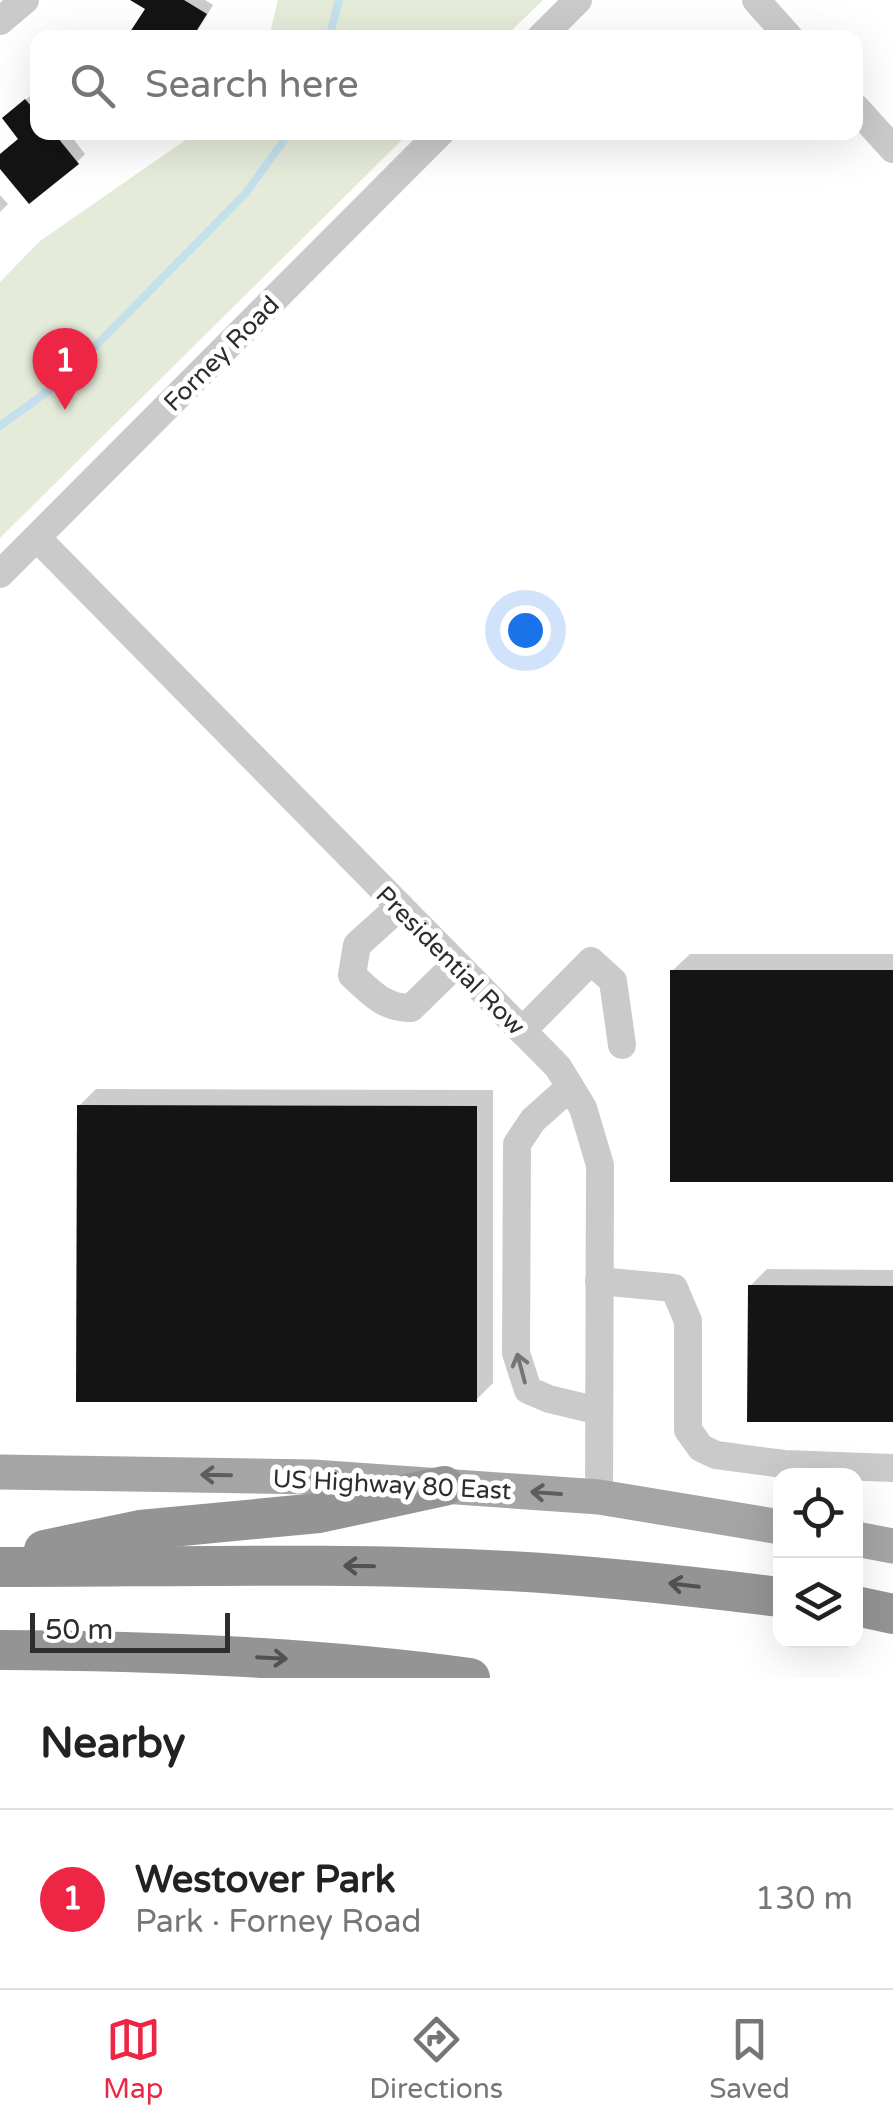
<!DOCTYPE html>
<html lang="en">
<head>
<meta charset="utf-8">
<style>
  :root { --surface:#fff; --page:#f6f6f6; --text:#222; --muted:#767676; --line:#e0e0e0; --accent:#ec2644 }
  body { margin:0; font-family:"Varela Round",sans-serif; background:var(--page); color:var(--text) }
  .controls { position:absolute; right:30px; bottom:30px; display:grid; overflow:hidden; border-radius:20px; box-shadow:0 10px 40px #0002 }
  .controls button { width:90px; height:90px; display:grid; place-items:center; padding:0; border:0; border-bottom:2px solid var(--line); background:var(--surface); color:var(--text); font:50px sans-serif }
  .scale { position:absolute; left:30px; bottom:25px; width:200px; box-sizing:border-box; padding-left:10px; border:5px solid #2d2d2d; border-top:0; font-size:28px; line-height:35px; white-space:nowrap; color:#2d2d2d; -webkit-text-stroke:8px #fff; paint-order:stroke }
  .you { position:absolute; left:525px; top:630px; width:35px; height:35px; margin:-25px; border:8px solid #fff; border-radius:50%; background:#1a73e8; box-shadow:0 0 0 15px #1a73e833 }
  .badge { display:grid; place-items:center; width:65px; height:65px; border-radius:50%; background:var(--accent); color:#fff; font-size:32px; font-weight:700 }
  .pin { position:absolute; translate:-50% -82px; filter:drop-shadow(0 2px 5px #0008) }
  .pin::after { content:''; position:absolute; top:52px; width:35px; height:30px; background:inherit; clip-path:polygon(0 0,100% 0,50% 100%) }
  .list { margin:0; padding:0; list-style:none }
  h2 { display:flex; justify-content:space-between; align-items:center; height:130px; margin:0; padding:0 40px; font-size:42px }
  h2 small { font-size:32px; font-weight:400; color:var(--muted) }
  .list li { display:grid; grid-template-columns:65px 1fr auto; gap:30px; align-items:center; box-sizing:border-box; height:180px; padding:0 40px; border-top:2px solid var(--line) }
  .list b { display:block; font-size:38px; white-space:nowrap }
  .list p { margin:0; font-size:32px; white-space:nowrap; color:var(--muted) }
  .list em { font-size:32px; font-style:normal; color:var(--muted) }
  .icon { flex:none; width:55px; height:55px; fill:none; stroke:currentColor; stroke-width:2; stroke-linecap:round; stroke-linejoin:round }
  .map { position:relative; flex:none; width:893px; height:1678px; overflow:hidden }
  .search { position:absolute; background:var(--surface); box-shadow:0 10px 40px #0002; left:30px; right:30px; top:30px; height:110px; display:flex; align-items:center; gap:25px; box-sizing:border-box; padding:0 35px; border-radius:20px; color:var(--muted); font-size:38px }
  .sheet { height:310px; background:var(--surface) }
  nav { display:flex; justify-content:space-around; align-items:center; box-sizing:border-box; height:140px; border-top:2px solid var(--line); background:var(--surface); font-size:28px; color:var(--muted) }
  nav a { display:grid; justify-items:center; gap:5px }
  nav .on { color:var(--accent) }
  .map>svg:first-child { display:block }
  .green { fill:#e4ebd9 }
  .shadow { fill:#0003 }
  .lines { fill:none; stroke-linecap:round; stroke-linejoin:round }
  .stream { stroke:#c4e0ec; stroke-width:8 }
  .building { fill:#141414 }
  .minor { stroke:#cacaca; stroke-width:28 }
  .major { stroke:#a5a5a5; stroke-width:35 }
  .highway { stroke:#949494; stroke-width:40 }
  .oneway { stroke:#747474 }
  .oneway2 { stroke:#5d5d5d }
  .oneway3 { stroke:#515151 }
  .labels { text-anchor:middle; stroke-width:10; stroke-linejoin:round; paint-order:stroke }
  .street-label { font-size:25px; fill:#2d2d2d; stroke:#fff }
</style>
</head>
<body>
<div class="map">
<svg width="893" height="1678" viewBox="0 0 893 1678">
  <rect width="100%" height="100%" fill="#fff"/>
  <!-- green -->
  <g class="green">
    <path d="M 278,0 L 543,0 L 505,37 L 269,37 Z"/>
    <path d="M 197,132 L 409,133 L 0,538 L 0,282 L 40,241 Z"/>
  </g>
  <!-- shadow -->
  <g class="shadow">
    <path d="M 135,0 L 205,0 L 213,5 L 193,38 L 136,38 L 148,8 Z"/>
    <path d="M 35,92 L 38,132 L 68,132 L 85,154 L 77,162 L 0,165 L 0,156 L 21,138 L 13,110 Z"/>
    <path d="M 0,195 L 8,204 L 0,212 Z"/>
    <path d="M 690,954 L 893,954 L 893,1180 L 672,971 Z"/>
    <path d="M 96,1089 L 493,1090 L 493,1383 L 476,1400 L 79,1106 Z"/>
    <path d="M 767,1269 L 893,1270 L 893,1420 L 750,1286 Z"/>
  </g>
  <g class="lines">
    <!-- stream -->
    <g class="stream">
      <path d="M 329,38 L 339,0"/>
      <path d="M 0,426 L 59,383 L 246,193 L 290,132"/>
    </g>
  </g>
  <!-- building -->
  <g class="building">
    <path d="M 130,0 L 184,0 L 207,14 L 192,38 L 131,38 L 128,35 L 145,9 Z"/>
    <path d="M 25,99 L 38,114 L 38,132 L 53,132 L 79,164 L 29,204 L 0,169 L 0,154 L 18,139 L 2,118 Z"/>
    <rect x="670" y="970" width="223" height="212"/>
    <path d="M 77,1105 L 477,1106 L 477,1402 L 76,1402 Z"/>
    <path d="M 748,1285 L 893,1286 L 893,1422 L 747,1422 Z"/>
  </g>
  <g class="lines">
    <!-- minor -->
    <g class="minor">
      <path d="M 756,0 L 790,38"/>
      <path d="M 0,21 L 25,0"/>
      <path d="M 540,38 L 578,0"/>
      <path d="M 856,108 L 893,149"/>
      <path d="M 37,538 L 558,1067 L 583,1108 L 600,1165 L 599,1497"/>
      <path d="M 0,574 L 441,132"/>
      <path d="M 398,908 L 357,945 L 352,975 C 371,993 384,1008 411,1008 L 455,965"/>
      <path d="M 522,1031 L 591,961 L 613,981 L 622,1045"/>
      <path d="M 570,1087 L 533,1120 L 517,1144 L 516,1353 L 528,1390 L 549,1399 L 599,1411"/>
      <path d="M 599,1281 L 674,1288 L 688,1321 L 688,1430 L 701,1448 L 716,1455 L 784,1464 L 893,1468"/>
    </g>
    <!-- major -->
    <g class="major">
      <path d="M 0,1472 L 313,1477 L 599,1497 L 780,1527"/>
      <path d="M 856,1539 L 893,1546"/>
    </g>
    <!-- highway -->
    <g class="highway">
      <path d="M 44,1550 L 140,1530 L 319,1513 L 444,1486"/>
      <path d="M 0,1567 C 169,1567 339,1562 509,1571 C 600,1576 690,1586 780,1597"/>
      <path d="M 856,1606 L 893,1614"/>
      <path d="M 0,1650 C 157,1651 314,1657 470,1678"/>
    </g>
  </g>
  <!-- one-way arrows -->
  <defs><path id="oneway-shaft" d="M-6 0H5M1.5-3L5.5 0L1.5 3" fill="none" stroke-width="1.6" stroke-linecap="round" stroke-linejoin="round" transform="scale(2.5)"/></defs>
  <use class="oneway" href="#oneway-shaft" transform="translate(521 1368) rotate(-105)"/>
  <g class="oneway2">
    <use href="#oneway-shaft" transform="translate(216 1475) rotate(-179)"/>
    <use href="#oneway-shaft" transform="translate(546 1493) rotate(-176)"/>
  </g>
  <g class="oneway3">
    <use href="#oneway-shaft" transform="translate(359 1566) rotate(-179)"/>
    <use href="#oneway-shaft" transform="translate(684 1585) rotate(-173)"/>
    <use href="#oneway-shaft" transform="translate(272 1658) rotate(3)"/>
  </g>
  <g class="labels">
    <!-- street labels -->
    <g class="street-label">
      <text transform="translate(221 353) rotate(-45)" y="9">Forney Road</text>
      <text transform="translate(451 960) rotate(45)" y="9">Presidential Row</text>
      <text transform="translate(392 1484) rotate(3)" y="9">US Highway 80 East</text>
    </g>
  </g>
</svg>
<div class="controls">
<button><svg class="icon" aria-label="locate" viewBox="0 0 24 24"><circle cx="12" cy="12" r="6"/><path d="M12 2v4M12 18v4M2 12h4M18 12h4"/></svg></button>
<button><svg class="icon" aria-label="layers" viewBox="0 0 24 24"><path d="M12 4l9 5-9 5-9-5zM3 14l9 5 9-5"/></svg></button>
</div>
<div class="scale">50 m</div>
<div class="you"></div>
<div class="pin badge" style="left:65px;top:410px">1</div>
<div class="search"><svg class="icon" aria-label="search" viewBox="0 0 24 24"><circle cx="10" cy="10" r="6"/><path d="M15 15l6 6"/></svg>Search here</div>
</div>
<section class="sheet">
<h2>Nearby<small></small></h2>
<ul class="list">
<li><span class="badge">1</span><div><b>Westover Park</b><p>Park · Forney Road</p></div><em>130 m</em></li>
</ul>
</section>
<nav>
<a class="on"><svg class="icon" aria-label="map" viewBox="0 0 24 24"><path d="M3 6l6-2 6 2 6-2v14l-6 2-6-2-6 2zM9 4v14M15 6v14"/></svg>Map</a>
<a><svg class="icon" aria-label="directions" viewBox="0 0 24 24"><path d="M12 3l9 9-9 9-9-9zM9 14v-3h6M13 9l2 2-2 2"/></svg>Directions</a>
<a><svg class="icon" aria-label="saved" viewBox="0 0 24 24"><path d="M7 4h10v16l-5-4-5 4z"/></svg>Saved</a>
</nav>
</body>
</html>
